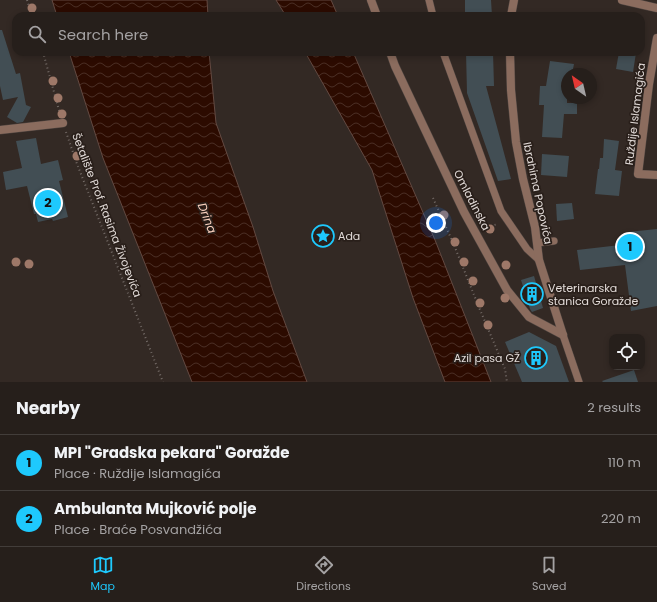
<!DOCTYPE html>
<html lang="en">
<head>
<meta charset="utf-8">
<style>
  :root { --surface:#261f1b; --page:#2e2724; --text:#f1f3f6; --muted:#a4a2a3; --line:#423d3a; --accent:#1ec9fd }
  body { margin:0; font-family:Poppins,sans-serif; background:var(--page); color:var(--text) }
  .controls { position:absolute; right:12px; bottom:12px; display:grid; overflow:hidden; border-radius:8px; box-shadow:0 2px 6px #0003 }
  .controls button { width:36px; height:36px; display:grid; place-items:center; padding:0; border:0; border-bottom:1px solid var(--line); background:var(--surface); color:var(--text); font:20px sans-serif }
  .compass { position:absolute; left:561px; top:68px; width:36px; height:36px; border-radius:50%; background:var(--surface); box-shadow:0 2px 6px #0003; rotate:326deg }
  .you { position:absolute; left:436px; top:223px; width:14px; height:14px; margin:-10px; border:3px solid #fff; border-radius:50%; background:#1a73e8; box-shadow:0 0 0 6px #1a73e833 }
  .badge { display:grid; place-items:center; width:26px; height:26px; border-radius:50%; background:var(--accent); color:#111; font-size:13px; font-weight:700 }
  .pin { position:absolute; translate:-50% -50%; border:2px solid #fff; box-shadow:0 1px 4px #0006 }
  .list { margin:0; padding:0; list-style:none }
  h2 { display:flex; justify-content:space-between; align-items:center; height:52px; margin:0; padding:0 16px; font-size:17px }
  h2 small { font-size:13px; font-weight:400; color:var(--muted) }
  .list li { display:grid; grid-template-columns:26px 1fr auto; gap:12px; align-items:center; box-sizing:border-box; height:56px; padding:0 16px; border-top:1px solid var(--line) }
  .list b { display:block; font-size:15px; white-space:nowrap }
  .list p { margin:0; font-size:13px; white-space:nowrap; color:var(--muted) }
  .list em { font-size:13px; font-style:normal; color:var(--muted) }
  .icon { flex:none; width:22px; height:22px; fill:none; stroke:currentColor; stroke-width:2; stroke-linecap:round; stroke-linejoin:round }
  .map { position:relative; flex:none; width:657px; height:382px; overflow:hidden }
  .search { position:absolute; background:var(--surface); box-shadow:0 2px 6px #0003; left:12px; right:12px; top:12px; height:44px; display:flex; align-items:center; gap:10px; box-sizing:border-box; padding:0 14px; border-radius:12px; color:var(--muted); font-size:15px }
  .sheet { height:164px; background:var(--surface) }
  nav { display:flex; justify-content:space-around; align-items:center; box-sizing:border-box; height:56px; border-top:1px solid var(--line); background:var(--surface); font-size:11px; color:var(--muted) }
  nav a { display:grid; justify-items:center; gap:2px }
  nav .on { color:var(--accent) }
  .map>svg:first-child { display:block }
  .water { fill:url(#water-waves); stroke:#634941 }
  .building { fill:#424e54 }
  .lines { fill:none; stroke-linecap:round; stroke-linejoin:round }
  .service-casing { stroke:#4f4541; stroke-width:8 }
  .minor-casing { stroke:#4f4541; stroke-width:9 }
  .path { stroke:#746b67; stroke-width:2; stroke-dasharray:1 3; stroke-linecap:butt }
  .service { stroke:#8b6c5e; stroke-width:7 }
  .minor { stroke:#8b6c5e; stroke-width:8 }
  .tree { fill:#9e7868 }
  .labels { text-anchor:middle; stroke-width:3.5; stroke-linejoin:round; paint-order:stroke }
  .street-label { font-size:11px; fill:#e2dbd8; stroke:#291f1a }
  .poi-label { font-size:11px; fill:#e2dbd8; stroke:#291f1a; text-anchor:start }
  .water-label { font-size:12px; font-style:italic; fill:#f7cebc; stroke:#291f1a }
</style>
</head>
<body>
<div class="map">
<svg width="657" height="382" viewBox="0 0 657 382">
  <defs>
    <pattern id="water-waves" width="16" height="10" patternUnits="userSpaceOnUse"><rect width="16" height="10" fill="#2c0b00"/><path d="M0 5q4-4 8 0t8 0" fill="none" stroke="#4a2e24"/></pattern>
  </defs>
  <rect width="100%" height="100%" fill="#332924"/>
  <!-- water -->
  <g class="water">
    <path d="M 52,0 L 207,0 L 208,16 L 57,16 Z"/>
    <path d="M 276,0 L 331,0 L 338,16 L 286,16 Z"/>
    <path d="M 69,52 L 209,52 L 216,123 L 253,227 L 273,291 L 307,382 L 192,382 L 103,158 Z"/>
    <path d="M 305,52 L 353,52 L 435,240 L 491,382 L 445,382 L 413,298 L 372,170 Z"/>
  </g>
  <!-- building -->
  <g class="building">
    <path d="M 465,0 L 491,0 L 492,16 L 465,16 Z"/>
    <path d="M 0,30 L 2,30 L 16,74 L 20,73 L 26,105 L 31,107 L 23,122 L 17,123 L 7,117 L 18,97 L 3,100 L 0,86 Z"/>
    <path d="M 466,52 L 493,52 L 494,86 L 486,86 L 511,179 L 498,181 L 467,93 Z"/>
    <path d="M 619,52 L 636,53 L 633,72 L 616,69 Z"/>
    <path d="M 550,61 L 574,64 L 572,74 L 567,74 L 567,103 L 577,103 L 577,114 L 564,114 L 562,138 L 542,137 L 544,105 L 539,105 L 540,86 L 546,86 Z"/>
    <path d="M 36,138 L 41,164 L 58,160 L 63,180 L 59,181 L 68,217 L 53,221 L 52,219 L 38,222 L 36,214 L 34,214 L 27,186 L 6,190 L 3,172 L 22,168 L 16,141 Z"/>
    <path d="M 604,139 L 619,141 L 615,170 L 622,171 L 619,196 L 595,194 L 598,169 L 599,169 L 600,158 L 603,158 Z"/>
    <path d="M 542,154 L 569,156 L 567,177 L 541,175 Z"/>
    <path d="M 572,203 L 574,219 L 557,221 L 556,204 Z"/>
    <path d="M 657,229 L 657,306 L 631,311 L 625,265 L 580,270 L 577,250 L 629,244 L 628,232 Z"/>
    <path d="M 534,276 L 543,308 L 532,312 L 530,309 L 521,280 Z"/>
    <path d="M 529,332 L 556,346 L 569,382 L 522,382 L 505,342 Z"/>
    <path d="M 634,370 L 638,382 L 603,382 L 602,381 Z"/>
  </g>
  <g class="lines">
    <!-- service casing -->
    <g class="service-casing">
      <g id="service">
        <path d="M 429,0 L 433,16"/>
        <path d="M 443,52 L 501,211 L 527,249 L 539,260"/>
        <path d="M 537,243 L 554,241"/>
        <path d="M 563,335 L 579,382"/>
      </g>
    </g>
    <!-- minor casing -->
    <g class="minor-casing">
      <g id="minor">
        <path d="M 371,0 L 377,16"/>
        <path d="M 622,0 L 657,8"/>
        <path d="M 511,16 L 514,0"/>
        <path d="M 657,38 L 649,84 L 638,174 L 657,175"/>
        <path d="M 390,52 L 395,66 L 464,212 L 507,290 L 529,317 L 563,335"/>
        <path d="M 510,52 L 511,90 L 516,142 L 523,179 L 535,227 L 539,260 L 563,335"/>
        <path d="M 0,130 L 63,123"/>
      </g>
    </g>
    <!-- path -->
    <g class="path">
      <path d="M 27,0 L 32,16"/>
      <path d="M 43,52 L 60,114"/>
      <path d="M 66,132 L 77,164 L 163,382"/>
      <path d="M 433,198 L 454,245 L 478,305 L 505,369 L 507,382"/>
      <path d="M 483,228 L 498,224"/>
    </g>
    <!-- service -->
    <use href="#service" class="service"/>
    <!-- minor -->
    <use href="#minor" class="minor"/>
  </g>
  <!-- trees -->
  <g class="tree">
    <circle cx="32" cy="8" r="4.5"/>
    <circle cx="53" cy="81" r="4.5"/>
    <circle cx="58" cy="98" r="4.5"/>
    <circle cx="62" cy="114" r="4.5"/>
    <circle cx="77" cy="156" r="4.5"/>
    <circle cx="444" cy="215" r="4.5"/>
    <circle cx="490" cy="229" r="4.5"/>
    <circle cx="455" cy="242" r="4.5"/>
    <circle cx="16" cy="262" r="4.5"/>
    <circle cx="464" cy="262" r="4.5"/>
    <circle cx="29" cy="264" r="4.5"/>
    <circle cx="506" cy="265" r="4.5"/>
    <circle cx="473" cy="281" r="4.5"/>
    <circle cx="505" cy="298" r="4.5"/>
    <circle cx="480" cy="303" r="4.5"/>
    <circle cx="488" cy="325" r="4.5"/>
  </g>
  <!-- icons -->
  <defs>
    <g id="sight-ring" transform="scale(1.15)"><circle r="9.5" fill="#291f1a" stroke="#1ec9fd" stroke-width="1.5"/><path d="M0-6L1.8-2.2L6-1.7L2.9 1.2L3.7 5.4L0 3.3L-3.7 5.4L-2.9 1.2L-6-1.7L-1.8-2.2Z" fill="#1ec9fd"/></g>
    <g id="building-ring" transform="scale(1.15)"><circle r="9.5" fill="#291f1a" stroke="#1ec9fd" stroke-width="1.5"/><path d="M-4-6H4V6H1V3H-1V6H-4ZM-2.5-4.3h1.7v1.8h-1.7ZM.8-4.3h1.7v1.8H.8ZM-2.5-1h1.7V.8h-1.7ZM.8-1h1.7V.8H.8Z" fill="#1ec9fd"/></g>
  </defs>
  <g fill-rule="evenodd">
    <use href="#sight-ring" x="323" y="236"/>
    <use href="#building-ring" x="532" y="294"/>
    <use href="#building-ring" x="536" y="358"/>
  </g>
  <g class="labels">
    <!-- street labels -->
    <g class="street-label">
      <text transform="translate(635 114) rotate(-83)" y="4">Ruždije Islamagića</text>
      <text transform="translate(538 193) rotate(78)" y="4">Ibrahima Popovića</text>
      <text transform="translate(472 200) rotate(63)" y="4">Omladinska</text>
      <text transform="translate(107 215) rotate(69)" y="4">Šetalište Prof. Rasima Živojevića</text>
    </g>
    <!-- poi labels -->
    <g class="poi-label">
      <text x="338" y="240">Ada</text>
      <text x="548" y="292">Veterinarska<tspan x="548" dy="13">stanica Goražde</tspan></text>
      <text x="520" y="362" text-anchor="end">Azil pasa GŽ</text>
    </g>
    <!-- water labels -->
    <g class="water-label">
      <text transform="translate(207 218) rotate(69)" y="4">Drina</text>
    </g>
  </g>
</svg>
<div class="controls">
<button><svg class="icon" aria-label="locate" viewBox="0 0 24 24"><circle cx="12" cy="12" r="6"/><path d="M12 2v4M12 18v4M2 12h4M18 12h4"/></svg></button>
</div>
<svg class="compass" viewBox="-18 -18 36 36"><path d="M0-13l5 13h-10z" fill="#e53935"/><path d="M0 13l5-13h-10z" fill="#a4a2a3"/></svg>
<div class="you"></div>
<div class="pin badge" style="left:630px;top:247px">1</div>
<div class="pin badge" style="left:48px;top:203px">2</div>
<div class="search"><svg class="icon" aria-label="search" viewBox="0 0 24 24"><circle cx="10" cy="10" r="6"/><path d="M15 15l6 6"/></svg>Search here</div>
</div>
<section class="sheet">
<h2>Nearby<small>2 results</small></h2>
<ul class="list">
<li><span class="badge">1</span><div><b>MPI &quot;Gradska pekara&quot; Goražde</b><p>Place · Ruždije Islamagića</p></div><em>110 m</em></li>
<li><span class="badge">2</span><div><b>Ambulanta Mujković polje</b><p>Place · Braće Posvandžića</p></div><em>220 m</em></li>
</ul>
</section>
<nav>
<a class="on"><svg class="icon" aria-label="map" viewBox="0 0 24 24"><path d="M3 6l6-2 6 2 6-2v14l-6 2-6-2-6 2zM9 4v14M15 6v14"/></svg>Map</a>
<a><svg class="icon" aria-label="directions" viewBox="0 0 24 24"><path d="M12 3l9 9-9 9-9-9zM9 14v-3h6M13 9l2 2-2 2"/></svg>Directions</a>
<a><svg class="icon" aria-label="saved" viewBox="0 0 24 24"><path d="M7 4h10v16l-5-4-5 4z"/></svg>Saved</a>
</nav>
</body>
</html>
